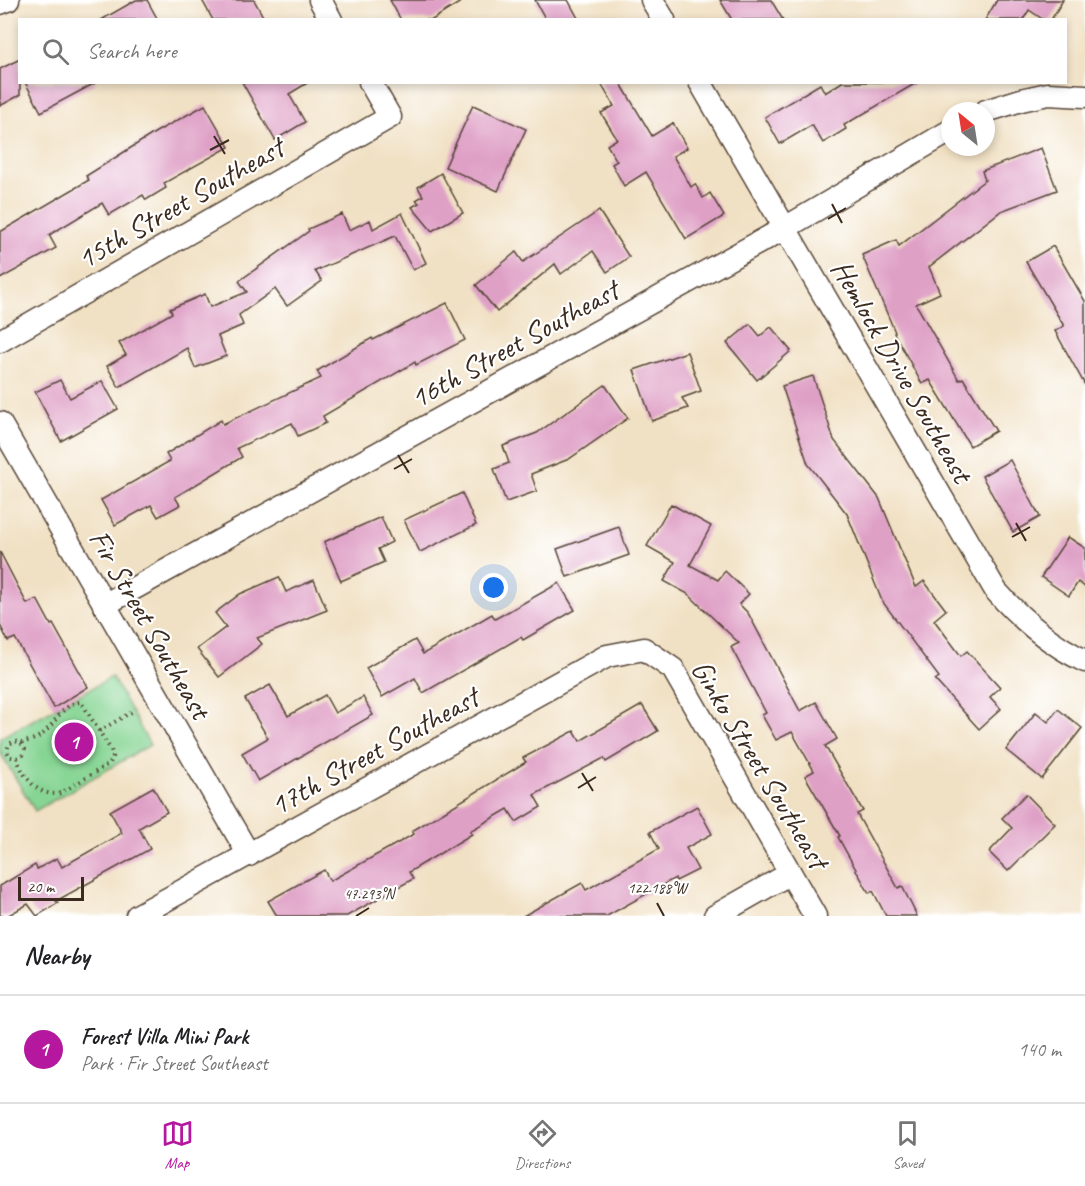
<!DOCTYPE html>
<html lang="en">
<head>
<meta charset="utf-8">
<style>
  :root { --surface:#fff; --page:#f6f6f6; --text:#202124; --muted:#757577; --line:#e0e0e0; --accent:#b5179e }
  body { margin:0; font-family:Caveat,sans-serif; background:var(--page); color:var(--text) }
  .compass { position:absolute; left:941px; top:102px; width:54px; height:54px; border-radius:50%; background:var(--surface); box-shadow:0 3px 9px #0003; rotate:330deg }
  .scale { position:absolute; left:18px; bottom:15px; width:66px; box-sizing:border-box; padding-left:6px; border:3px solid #3b2a1e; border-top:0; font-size:16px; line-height:21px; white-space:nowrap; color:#3b2a1e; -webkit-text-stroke:4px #fff; paint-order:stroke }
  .you { position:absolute; left:494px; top:588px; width:21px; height:21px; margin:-15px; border:4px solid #fff; border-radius:50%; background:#1a73e8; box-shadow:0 0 0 9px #1a73e833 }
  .badge { display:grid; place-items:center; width:39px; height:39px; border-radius:50%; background:var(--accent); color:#fff; font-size:20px; font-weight:700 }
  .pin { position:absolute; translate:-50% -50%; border:3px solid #fff; box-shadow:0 2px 6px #0006 }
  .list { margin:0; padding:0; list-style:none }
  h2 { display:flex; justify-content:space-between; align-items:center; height:78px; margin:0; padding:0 24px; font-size:26px }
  h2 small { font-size:20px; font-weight:400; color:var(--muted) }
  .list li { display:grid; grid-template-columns:39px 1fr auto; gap:18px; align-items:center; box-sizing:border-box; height:108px; padding:0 24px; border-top:2px solid var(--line) }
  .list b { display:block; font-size:22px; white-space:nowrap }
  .list p { margin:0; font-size:20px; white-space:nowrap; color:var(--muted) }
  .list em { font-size:20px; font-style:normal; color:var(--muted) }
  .icon { flex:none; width:33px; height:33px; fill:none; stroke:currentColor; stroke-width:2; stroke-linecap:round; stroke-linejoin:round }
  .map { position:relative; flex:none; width:1085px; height:916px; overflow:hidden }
  .search { position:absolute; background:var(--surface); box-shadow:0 3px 9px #0003; left:18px; right:18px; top:18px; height:66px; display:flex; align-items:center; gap:15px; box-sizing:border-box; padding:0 21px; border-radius:0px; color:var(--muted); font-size:22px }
  .sheet { height:186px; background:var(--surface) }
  nav { display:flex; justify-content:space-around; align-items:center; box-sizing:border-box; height:84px; border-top:2px solid var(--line); background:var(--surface); font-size:16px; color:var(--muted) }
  nav a { display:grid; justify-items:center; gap:3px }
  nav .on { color:var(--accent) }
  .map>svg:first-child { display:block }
  .green { fill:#87d594; stroke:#618059; stroke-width:1.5 }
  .building { fill:#dfa0c6 }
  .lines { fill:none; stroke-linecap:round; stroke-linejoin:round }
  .minor-casing { stroke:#564537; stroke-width:25 }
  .path { stroke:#564537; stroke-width:4; stroke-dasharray:1.5 4.5; stroke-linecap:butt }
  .minor { stroke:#fff; stroke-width:22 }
  .ticks { fill:none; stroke:#3b2a1e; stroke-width:2 }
  .labels { text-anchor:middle; stroke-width:4.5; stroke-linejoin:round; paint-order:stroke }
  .street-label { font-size:30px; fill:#3b2a1e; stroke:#fff }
  .ticks-label { font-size:15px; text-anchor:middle; fill:#3b2a1e; stroke:#fff; stroke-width:4.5; stroke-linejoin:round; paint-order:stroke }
</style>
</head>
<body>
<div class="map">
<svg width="1085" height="916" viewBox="0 0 1085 916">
  <rect width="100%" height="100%" fill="#fff"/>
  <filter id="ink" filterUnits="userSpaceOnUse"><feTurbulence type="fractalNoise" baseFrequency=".0167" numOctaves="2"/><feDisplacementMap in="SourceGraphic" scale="12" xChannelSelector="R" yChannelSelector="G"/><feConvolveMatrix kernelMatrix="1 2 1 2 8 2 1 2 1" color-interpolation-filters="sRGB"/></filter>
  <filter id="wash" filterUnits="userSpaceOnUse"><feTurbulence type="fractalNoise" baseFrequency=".008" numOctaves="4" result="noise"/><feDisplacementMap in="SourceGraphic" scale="24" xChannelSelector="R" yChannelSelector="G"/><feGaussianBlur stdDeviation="1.35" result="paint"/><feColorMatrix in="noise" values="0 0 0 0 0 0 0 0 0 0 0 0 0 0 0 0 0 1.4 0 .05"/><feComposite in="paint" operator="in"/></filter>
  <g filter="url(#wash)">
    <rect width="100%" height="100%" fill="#f1e1c4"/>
    <!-- green -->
    <path class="green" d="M 112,677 L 150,745 L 35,811 L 0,752 L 0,738 Z"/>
    <g id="blocks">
      <!-- building -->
      <g class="building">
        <path d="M 136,0 L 147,0 L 158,20 L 101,20 Z"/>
        <path d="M 202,0 L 254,0 L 265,20 L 213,20 Z"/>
        <path d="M 390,0 L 464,0 L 432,20 L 401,20 Z"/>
        <path d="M 535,0 L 568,0 L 579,20 L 546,20 Z"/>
        <path d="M 720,0 L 771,0 L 783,20 L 732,20 Z"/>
        <path d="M 997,0 L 1063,0 L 1051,20 L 1044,20 L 1029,10 L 1023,20 L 985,20 Z"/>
        <path d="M 20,59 L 20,95 L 0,106 L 0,69 Z"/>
        <path d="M 25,82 L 97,82 L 41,112 Z"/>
        <path d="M 242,82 L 309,82 L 289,94 L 305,122 L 275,140 Z"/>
        <path d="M 600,82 L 620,82 L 652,136 L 673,123 L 687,148 L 673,156 L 691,187 L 695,184 L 703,198 L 710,193 L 724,216 L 686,239 L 646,172 L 624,186 L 612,164 L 617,161 L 607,145 L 617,139 L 601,113 L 614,106 Z"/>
        <path d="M 842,82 L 918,82 L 844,125 L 846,129 L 823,143 L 812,125 L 780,144 L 765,117 L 820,84 L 825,93 Z"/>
        <path d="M 205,105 L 229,147 L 164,183 L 166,188 L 146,200 L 143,195 L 109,215 L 102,203 L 49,235 L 56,248 L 0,279 L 0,232 L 89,180 L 86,176 L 156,132 Z"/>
        <path d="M 473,105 L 526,129 L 498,191 L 445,167 Z"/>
        <path d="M 1041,148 L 1057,190 L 1001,211 L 929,267 L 940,293 L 916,304 L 959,380 L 963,378 L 996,431 L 970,446 L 930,380 L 922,384 L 894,333 L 895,332 L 862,255 L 896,240 L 899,246 L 985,180 L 982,171 Z"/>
        <path d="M 441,173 L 463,213 L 432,231 L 412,207 L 419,203 L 416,200 L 423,196 L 418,187 Z"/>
        <path d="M 599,211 L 629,257 L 607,272 L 593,251 L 561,274 L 555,264 L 497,312 L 476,285 L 516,252 L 523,262 Z"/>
        <path d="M 402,213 L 426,263 L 413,270 L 395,236 L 315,271 L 322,281 L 287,306 L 275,289 L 239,315 L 243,325 L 218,336 L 226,356 L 195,368 L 187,348 L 119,387 L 107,366 L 126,355 L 119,343 L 172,313 L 170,309 L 205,294 L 210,307 L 247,292 L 239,281 L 309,231 L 308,229 L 342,214 L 349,230 L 370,220 L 373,229 Z"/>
        <path d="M 1053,246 L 1085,301 L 1085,385 L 1055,331 L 1064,326 L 1026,262 Z"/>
        <path d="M 447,303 L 465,340 L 416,365 L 415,362 L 323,416 L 326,423 L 298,436 L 292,423 L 237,448 L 242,457 L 175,497 L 180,505 L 158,517 L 151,505 L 115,525 L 101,500 L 170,461 L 166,454 L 221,420 L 223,424 L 321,378 L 317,371 L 372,338 L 373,340 Z"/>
        <path d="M 750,324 L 760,336 L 771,327 L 791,351 L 757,380 L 727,343 Z"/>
        <path d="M 687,352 L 701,391 L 682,398 L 688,408 L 652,421 L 634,370 Z"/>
        <path d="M 813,376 L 834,440 L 879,498 L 916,587 L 924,581 L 946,610 L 934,620 L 961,656 L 967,651 L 1000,687 L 990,697 L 1001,709 L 979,729 L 935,680 L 939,677 L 882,601 L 847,514 L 808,464 L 782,386 Z"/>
        <path d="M 60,380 L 70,398 L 102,381 L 118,409 L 61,441 L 35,392 Z"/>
        <path d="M 605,385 L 628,418 L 569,459 L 531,474 L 537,491 L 506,502 L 494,469 L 509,463 L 503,446 L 537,433 Z"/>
        <path d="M 1010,460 L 1040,517 L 1013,532 L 982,476 Z"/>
        <path d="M 462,493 L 476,525 L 420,552 L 404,520 Z"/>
        <path d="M 671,504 L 711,526 L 690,565 L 718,580 L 725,571 L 749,594 L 739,604 L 748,613 L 800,711 L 816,702 L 837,739 L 825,746 L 863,811 L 857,814 L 898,888 L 902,886 L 917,916 L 886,916 L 873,891 L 869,893 L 838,837 L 840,836 L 805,776 L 814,771 L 792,732 L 776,740 L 762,715 L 766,713 L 731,647 L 739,643 L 688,594 L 664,581 L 675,562 L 647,546 Z"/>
        <path d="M 381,517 L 392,542 L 378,549 L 384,562 L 341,581 L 324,542 Z"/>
        <path d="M 619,527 L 629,555 L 567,577 L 557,549 Z"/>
        <path d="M 1068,537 L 1085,548 L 1085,587 L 1078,582 L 1069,596 L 1041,577 Z"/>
        <path d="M 0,552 L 27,604 L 37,599 L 51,625 L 53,624 L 88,687 L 54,708 L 15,638 L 8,641 L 0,625 Z"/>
        <path d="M 279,577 L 286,592 L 314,580 L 327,610 L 257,638 L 262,644 L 219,677 L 197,649 L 226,627 L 215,613 L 240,594 Z"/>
        <path d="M 559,583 L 575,610 L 523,640 L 521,637 L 423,693 L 415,678 L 382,697 L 366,668 L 415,640 L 423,654 L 492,614 L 495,619 Z"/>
        <path d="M 270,685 L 288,716 L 325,695 L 335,713 L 363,697 L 373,715 L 258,781 L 242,753 L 268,738 L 245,699 Z"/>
        <path d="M 642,705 L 658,731 L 606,762 L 604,758 L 534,795 L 541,807 L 516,822 L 508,809 L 470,831 L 472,834 L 409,872 L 413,879 L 347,916 L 277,916 L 268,901 L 324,870 L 330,881 L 414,834 L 412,831 L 526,762 L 523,758 L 574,731 L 580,741 Z"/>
        <path d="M 1058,709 L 1082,728 L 1042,779 L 1006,750 L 1036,712 L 1048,722 Z"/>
        <path d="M 153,787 L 167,812 L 139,828 L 150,849 L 56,901 L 58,903 L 37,916 L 28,904 L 7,916 L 0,916 L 0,886 L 35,865 L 37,869 L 57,858 L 62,867 L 122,833 L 110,811 Z"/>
        <path d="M 1026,794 L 1055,824 L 1008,871 L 989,852 L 1012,828 L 1002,818 Z"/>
        <path d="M 697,806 L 712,834 L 686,848 L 698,870 L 676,881 L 675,878 L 607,916 L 523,916 L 582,883 L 586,890 L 659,849 L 650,832 Z"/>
      </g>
    </g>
  </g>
  <g filter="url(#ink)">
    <use href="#blocks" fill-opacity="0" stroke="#564537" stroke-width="1.5"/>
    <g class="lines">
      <!-- minor casing -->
      <g class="minor-casing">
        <g id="minor">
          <path d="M 320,0 L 331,20"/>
          <path d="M 652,0 L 664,20"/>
          <path d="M 0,3 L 8,0"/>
          <path d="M 700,82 L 996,591 C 1021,619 1051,645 1085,661"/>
          <path d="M 986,111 L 1021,100 L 1048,94 L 1085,96"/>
          <path d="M 0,341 L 390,117 L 370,82"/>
          <path d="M 0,423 L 249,855"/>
          <path d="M 104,605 L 785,228 L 950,131"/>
          <path d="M 137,916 L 607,656 L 644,649 L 673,669 L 815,916"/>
          <path d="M 715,916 L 789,874"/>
        </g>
      </g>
      <!-- path -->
      <g class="path">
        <path d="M 99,731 L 135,710"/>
        <path d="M 17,758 L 23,755 L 25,749 L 21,743 L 15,741 L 9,744 L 7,751 L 10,757 L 17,758 C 23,777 38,798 61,793 L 110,763 L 113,757 L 111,750 L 81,702 C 61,703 55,726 40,736 C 34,740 28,741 21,743"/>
      </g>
      <!-- minor -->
      <use href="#minor" class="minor"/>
    </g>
  </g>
  <!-- ticks -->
  <path class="ticks" d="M 214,136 L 225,154M 210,150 L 229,140M 832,204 L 842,223M 828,219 L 846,208M 398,455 L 409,473M 394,469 L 412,459M 1016,523 L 1026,541M 1012,537 L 1030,527M 582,773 L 593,791M 578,788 L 596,777M 657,903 L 664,916M 356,916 L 369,908"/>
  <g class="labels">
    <!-- street labels -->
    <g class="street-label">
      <text transform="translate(180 203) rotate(-30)" y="10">15th Street Southeast</text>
      <text transform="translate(514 344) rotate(-29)" y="10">16th Street Southeast</text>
      <text transform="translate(902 371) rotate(60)" y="10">Hemlock Drive Southeast</text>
      <text transform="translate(150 624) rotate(60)" y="10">Fir Street Southeast</text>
      <text transform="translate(374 751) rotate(-29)" y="10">17th Street Southeast</text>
      <text transform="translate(760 764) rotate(59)" y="10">Ginko Street Southeast</text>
    </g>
  </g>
  <g class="ticks-label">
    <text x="657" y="893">122.188°W</text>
    <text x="369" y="899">47.293°N</text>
  </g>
</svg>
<svg class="compass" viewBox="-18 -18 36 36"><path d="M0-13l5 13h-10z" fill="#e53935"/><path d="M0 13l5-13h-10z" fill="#757577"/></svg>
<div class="scale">20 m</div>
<div class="you"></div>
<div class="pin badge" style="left:74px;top:742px">1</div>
<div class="search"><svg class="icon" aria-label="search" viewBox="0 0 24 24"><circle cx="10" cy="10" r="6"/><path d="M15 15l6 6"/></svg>Search here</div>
</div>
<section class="sheet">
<h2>Nearby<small></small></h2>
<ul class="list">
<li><span class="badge">1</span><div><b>Forest Villa Mini Park</b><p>Park · Fir Street Southeast</p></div><em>140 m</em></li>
</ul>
</section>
<nav>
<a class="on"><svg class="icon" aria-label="map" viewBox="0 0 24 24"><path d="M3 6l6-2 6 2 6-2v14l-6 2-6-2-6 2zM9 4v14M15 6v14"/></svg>Map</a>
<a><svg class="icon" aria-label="directions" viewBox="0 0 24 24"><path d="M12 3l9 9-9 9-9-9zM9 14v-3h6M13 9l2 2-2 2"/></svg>Directions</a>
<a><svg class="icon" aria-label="saved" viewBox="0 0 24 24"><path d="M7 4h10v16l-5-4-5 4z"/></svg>Saved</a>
</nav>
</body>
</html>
